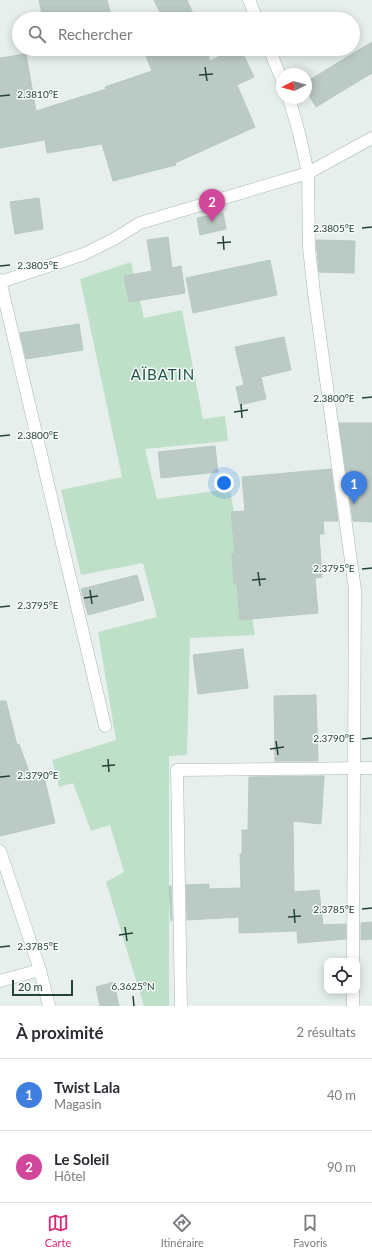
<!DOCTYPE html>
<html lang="fr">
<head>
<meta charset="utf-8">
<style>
  :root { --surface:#fff; --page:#f2f2f3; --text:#2b2b33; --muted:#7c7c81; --line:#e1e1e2; --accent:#db2777 }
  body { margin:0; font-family:Lato,sans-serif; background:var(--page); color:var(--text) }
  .controls { position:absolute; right:12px; bottom:12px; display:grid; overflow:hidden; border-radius:8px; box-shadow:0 2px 10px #0003 }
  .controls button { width:36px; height:36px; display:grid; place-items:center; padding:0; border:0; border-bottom:1px solid var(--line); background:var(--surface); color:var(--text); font:20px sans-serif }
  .compass { position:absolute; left:276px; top:68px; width:36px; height:36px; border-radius:50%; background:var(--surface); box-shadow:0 2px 10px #0003; rotate:264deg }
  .scale { position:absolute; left:12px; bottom:10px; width:61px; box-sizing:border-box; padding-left:4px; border:2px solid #24423a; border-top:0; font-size:11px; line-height:14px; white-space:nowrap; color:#24423a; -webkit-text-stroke:3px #f7fbf9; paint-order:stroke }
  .you { position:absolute; left:224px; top:483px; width:14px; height:14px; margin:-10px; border:3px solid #fff; border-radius:50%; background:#1a73e8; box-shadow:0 0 0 6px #1a73e833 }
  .badge { display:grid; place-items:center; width:26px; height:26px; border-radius:50%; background:var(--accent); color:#fff; font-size:13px; font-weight:700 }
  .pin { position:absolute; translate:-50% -33px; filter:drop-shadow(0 1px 2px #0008) }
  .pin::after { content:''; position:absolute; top:21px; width:14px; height:12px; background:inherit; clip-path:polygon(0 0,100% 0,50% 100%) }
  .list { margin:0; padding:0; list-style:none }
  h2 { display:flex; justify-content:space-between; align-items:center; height:52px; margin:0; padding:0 16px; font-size:17px }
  h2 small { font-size:13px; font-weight:400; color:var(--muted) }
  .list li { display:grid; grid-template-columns:26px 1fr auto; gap:12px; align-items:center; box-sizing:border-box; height:72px; padding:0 16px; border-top:1px solid var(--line) }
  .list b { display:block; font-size:15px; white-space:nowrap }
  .list p { margin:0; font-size:13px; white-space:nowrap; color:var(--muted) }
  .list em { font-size:13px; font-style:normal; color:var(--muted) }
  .icon { flex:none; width:22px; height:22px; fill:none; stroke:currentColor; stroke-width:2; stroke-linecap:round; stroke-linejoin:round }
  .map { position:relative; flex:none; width:372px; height:1006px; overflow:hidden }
  .search { position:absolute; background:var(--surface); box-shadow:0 2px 10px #0003; left:12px; right:12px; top:12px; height:44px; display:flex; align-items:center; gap:10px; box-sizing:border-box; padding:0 14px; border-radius:22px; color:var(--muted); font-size:15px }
  .sheet { height:196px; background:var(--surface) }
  nav { display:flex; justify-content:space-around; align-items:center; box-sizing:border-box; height:56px; border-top:1px solid var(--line); background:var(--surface); font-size:11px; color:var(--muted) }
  nav a { display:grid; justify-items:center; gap:2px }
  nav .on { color:var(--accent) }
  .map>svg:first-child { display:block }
  .green { fill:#bfe0c8 }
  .building { fill:#bbcac4; stroke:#b8c9c2 }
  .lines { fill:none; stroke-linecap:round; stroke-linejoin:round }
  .street-casing { stroke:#a8b8b2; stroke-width:13 }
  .street { stroke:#fff; stroke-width:12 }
  .ticks { fill:none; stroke:#24423a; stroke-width:1.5 }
  .labels { text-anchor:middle; stroke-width:3; stroke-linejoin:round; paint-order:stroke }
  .neighbourhood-label { font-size:15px; letter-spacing:1px; fill:#1f5548; stroke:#f7fbf9 }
  .ticks-label { font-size:10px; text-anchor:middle; fill:#24423a; stroke:#f7fbf9; stroke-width:3; stroke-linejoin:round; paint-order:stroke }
</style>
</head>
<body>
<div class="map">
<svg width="372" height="1006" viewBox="0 0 372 1006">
  <rect width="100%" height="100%" fill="#e6efeb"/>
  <!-- green -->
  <path class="green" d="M 131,262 L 144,318 L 182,310 L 203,419 L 225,416 L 228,441 L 145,449 L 157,499 L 230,489 L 255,635 L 190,638 L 187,755 L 169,756 L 169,1006 L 144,1006 L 106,882 L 124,872 L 110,825 L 91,831 L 73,783 L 59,787 L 52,760 L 116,740 L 98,632 L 157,617 L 143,563 L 81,575 L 61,490 L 122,477 L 80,279 Z"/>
  <!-- building -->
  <g class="building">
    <path d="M 39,0 L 107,0 L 112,19 L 43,19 Z"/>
    <path d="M 154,0 L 187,0 L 195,18 L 193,19 L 163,19 Z"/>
    <path d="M 372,42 L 372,73 L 316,107 L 306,90 L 306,82 Z"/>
    <path d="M 143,49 L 206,49 L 210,61 L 235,49 L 241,49 L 254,77 L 237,85 L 255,127 L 175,163 L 176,165 L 113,181 L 102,144 L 47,153 L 45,140 L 0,148 L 0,58 L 26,54 L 36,111 L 106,89 L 105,87 L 152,71 Z"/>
    <path d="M 39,198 L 43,229 L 15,234 L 10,202 Z"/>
    <path d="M 223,213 L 226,229 L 200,235 L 197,218 Z"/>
    <path d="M 168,237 L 172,268 L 181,266 L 185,293 L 129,302 L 124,276 L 152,271 L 147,240 Z"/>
    <path d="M 316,240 L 355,241 L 354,273 L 319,272 Z"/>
    <path d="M 270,260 L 277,295 L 193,313 L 186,278 Z"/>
    <path d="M 79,324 L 83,350 L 26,359 L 20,333 Z"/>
    <path d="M 284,337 L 291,370 L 261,377 L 266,399 L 240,405 L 236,387 L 244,385 L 235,347 Z"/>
    <path d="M 339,423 L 372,423 L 372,522 L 353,521 Z"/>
    <path d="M 215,446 L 218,472 L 161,478 L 158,452 Z"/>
    <path d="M 331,469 L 338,521 L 323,521 L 324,534 L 319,534 L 322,577 L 315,578 L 318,613 L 240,620 L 237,584 L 234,584 L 232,554 L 235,553 L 231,512 L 245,511 L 242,477 Z"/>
    <path d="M 137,575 L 144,600 L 88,615 L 81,589 Z"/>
    <path d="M 243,649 L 248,688 L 198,694 L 193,655 Z"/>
    <path d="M 316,695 L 318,761 L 275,761 L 274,696 Z"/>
    <path d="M 0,701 L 6,701 L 17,745 L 19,744 L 32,780 L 44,777 L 55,823 L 0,836 Z"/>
    <path d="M 324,776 L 321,824 L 293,821 L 294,892 L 319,890 L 323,925 L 346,924 L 346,939 L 298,943 L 297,931 L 239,933 L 239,917 L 187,920 L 186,885 L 209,884 L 209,889 L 241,888 L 240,854 L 242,854 L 242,830 L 248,830 L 249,777 Z"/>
    <path d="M 169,886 L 171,886 L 172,921 L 171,921 Z"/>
    <path d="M 372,922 L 372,939 L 361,940 L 361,923 Z"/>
    <path d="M 114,982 L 119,1006 L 100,1006 L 96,987 Z"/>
  </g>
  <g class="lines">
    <!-- street casing -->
    <g class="street-casing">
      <g id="street">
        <path d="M 249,0 L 257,19"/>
        <path d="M 269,49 L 282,80"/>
        <path d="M 289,98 L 299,133 L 308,173 L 309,248 L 314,293 L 355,590 L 353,961"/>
        <path d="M 0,280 L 105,726"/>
        <path d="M 0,282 L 84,254 L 114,239 L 140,223 L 308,173 L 372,138"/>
        <path d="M 0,851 L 40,970 L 49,1006"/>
        <path d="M 0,981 L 40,970"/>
        <path d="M 181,1006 L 177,770 L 372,768"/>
        <path d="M 353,1006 L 353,991"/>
      </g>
    </g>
    <!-- street -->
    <use href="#street" class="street"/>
  </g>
  <!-- ticks -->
  <path class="ticks" d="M 205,67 L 207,81M 199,75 L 213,74M 0,96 L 10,95M 362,228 L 372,227M 223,236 L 224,250M 217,243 L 231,242M 0,266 L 10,265M 362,398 L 372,397M 241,404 L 242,418M 234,412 L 248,410M 0,436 L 10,435M 362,569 L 372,568M 258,572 L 260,586M 252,580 L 266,579M 90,590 L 92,604M 84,598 L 98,596M 0,607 L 10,606M 362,739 L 372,738M 276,741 L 278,755M 270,749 L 284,747M 108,759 L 109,772M 102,766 L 115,765M 0,777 L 10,776M 294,909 L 295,923M 362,909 L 372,908M 288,917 L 301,916M 125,927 L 127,941M 119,935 L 133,933M 0,947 L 10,946M 133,996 L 134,1006"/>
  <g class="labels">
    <!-- neighbourhood labels -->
    <g class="neighbourhood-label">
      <text x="163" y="380">AÏBATIN</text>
    </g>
  </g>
  <g class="ticks-label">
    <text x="38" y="98">2.3810°E</text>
    <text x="334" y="232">2.3805°E</text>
    <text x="38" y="269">2.3805°E</text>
    <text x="334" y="402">2.3800°E</text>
    <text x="38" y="439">2.3800°E</text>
    <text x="334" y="572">2.3795°E</text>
    <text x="38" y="609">2.3795°E</text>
    <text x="334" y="742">2.3790°E</text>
    <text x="38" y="779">2.3790°E</text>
    <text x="334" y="913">2.3785°E</text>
    <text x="38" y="950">2.3785°E</text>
    <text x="133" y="990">6.3625°N</text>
  </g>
</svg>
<div class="controls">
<button><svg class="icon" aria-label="locate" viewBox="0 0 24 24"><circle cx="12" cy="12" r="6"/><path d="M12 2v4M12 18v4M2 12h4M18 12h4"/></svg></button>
</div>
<svg class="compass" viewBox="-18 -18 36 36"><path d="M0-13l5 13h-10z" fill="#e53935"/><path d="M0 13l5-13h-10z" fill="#7c7c81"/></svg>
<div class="scale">20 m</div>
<div class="you"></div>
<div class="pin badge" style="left:354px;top:504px;background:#3f7fe0">1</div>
<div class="pin badge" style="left:212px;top:222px;background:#d1479c">2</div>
<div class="search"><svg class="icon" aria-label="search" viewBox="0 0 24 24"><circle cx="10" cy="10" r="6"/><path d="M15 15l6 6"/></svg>Rechercher</div>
</div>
<section class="sheet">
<h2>À proximité<small>2 résultats</small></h2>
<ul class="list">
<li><span class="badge" style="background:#3f7fe0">1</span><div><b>Twist Lala</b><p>Magasin</p></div><em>40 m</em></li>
<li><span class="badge" style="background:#d1479c">2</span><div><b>Le Soleil</b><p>Hôtel</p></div><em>90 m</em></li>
</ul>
</section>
<nav>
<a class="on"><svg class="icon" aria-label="map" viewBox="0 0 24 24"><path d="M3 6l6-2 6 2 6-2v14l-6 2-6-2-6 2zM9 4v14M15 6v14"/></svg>Carte</a>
<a><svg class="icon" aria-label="directions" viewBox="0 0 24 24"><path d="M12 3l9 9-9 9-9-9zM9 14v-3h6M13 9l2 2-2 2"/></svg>Itinéraire</a>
<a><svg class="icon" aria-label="saved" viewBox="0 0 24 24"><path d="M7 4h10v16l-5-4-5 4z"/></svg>Favoris</a>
</nav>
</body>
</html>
